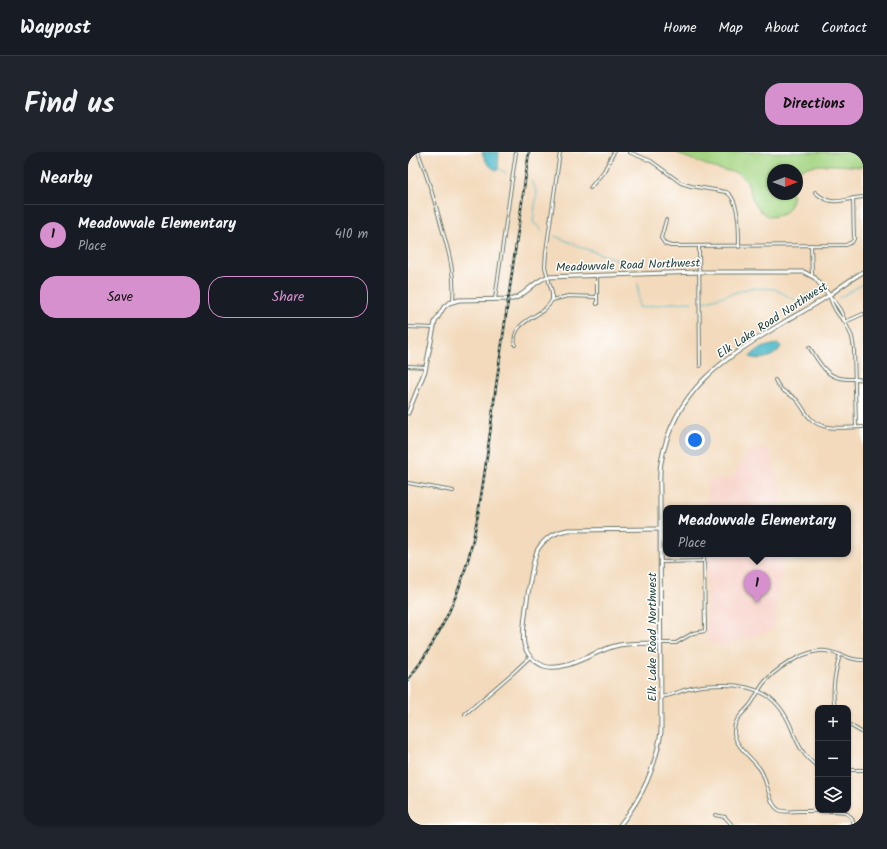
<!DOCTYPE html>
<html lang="en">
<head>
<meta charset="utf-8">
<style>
  :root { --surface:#171b24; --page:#20242c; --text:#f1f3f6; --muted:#9ea1a6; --line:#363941; --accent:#d690ce }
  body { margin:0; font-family:Kalam,sans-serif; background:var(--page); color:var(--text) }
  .controls { position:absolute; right:12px; bottom:12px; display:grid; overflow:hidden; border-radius:8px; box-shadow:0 1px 3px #0004 }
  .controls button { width:36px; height:36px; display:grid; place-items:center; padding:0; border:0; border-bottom:1px solid var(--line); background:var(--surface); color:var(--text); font:20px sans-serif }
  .compass { position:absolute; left:359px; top:12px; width:36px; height:36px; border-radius:50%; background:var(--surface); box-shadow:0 1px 3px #0004; rotate:90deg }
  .you { position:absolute; left:287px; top:288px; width:14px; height:14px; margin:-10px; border:3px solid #fff; border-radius:50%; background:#1a73e8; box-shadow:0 0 0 6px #1a73e833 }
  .badge { display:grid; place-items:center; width:26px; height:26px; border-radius:50%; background:var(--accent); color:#111; font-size:13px; font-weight:700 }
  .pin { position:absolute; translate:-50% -33px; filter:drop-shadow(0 1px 2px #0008) }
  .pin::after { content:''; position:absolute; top:21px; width:14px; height:12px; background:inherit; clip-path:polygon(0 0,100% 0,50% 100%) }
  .popup { position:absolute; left:255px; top:353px; width:188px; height:52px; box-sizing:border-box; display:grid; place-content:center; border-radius:8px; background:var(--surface); filter:drop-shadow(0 1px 3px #0005); font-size:13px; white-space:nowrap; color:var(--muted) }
  .popup b { font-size:15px; color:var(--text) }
  .popup::after { content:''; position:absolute; left:50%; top:100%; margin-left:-8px; border:8px solid transparent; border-top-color:var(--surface) }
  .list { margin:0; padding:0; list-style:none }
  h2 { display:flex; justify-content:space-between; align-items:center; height:52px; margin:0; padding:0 16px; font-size:17px }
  h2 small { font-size:13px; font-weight:400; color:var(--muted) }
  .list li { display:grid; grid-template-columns:26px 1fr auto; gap:12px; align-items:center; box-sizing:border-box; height:60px; padding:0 16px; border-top:1px solid var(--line) }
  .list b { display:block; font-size:15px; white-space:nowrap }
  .list p { margin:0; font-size:13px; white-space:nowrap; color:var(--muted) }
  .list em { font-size:13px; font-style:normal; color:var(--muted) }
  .actions { display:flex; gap:8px; padding:12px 16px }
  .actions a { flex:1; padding:9px 0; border:1px solid var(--accent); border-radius:16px; text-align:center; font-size:14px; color:var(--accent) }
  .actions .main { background:var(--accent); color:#111 }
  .icon { flex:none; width:22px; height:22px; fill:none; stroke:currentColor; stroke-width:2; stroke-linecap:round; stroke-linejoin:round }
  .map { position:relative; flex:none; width:455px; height:673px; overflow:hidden; border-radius:16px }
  header { display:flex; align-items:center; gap:24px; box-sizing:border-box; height:56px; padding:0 20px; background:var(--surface); border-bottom:1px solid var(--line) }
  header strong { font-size:19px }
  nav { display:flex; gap:22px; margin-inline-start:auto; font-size:14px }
  .intro { display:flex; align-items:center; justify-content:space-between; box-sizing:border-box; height:96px; padding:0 24px }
  h1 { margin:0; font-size:28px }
  .button { padding:10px 18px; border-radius:16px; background:var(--accent); color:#111; font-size:14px; font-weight:700 }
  main { display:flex; gap:24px; padding:0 24px }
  aside { flex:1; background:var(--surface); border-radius:16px; box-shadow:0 1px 3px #0004 }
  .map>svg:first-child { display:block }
  .built { fill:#f7d1c7 }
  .green { fill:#a6d684; stroke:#628a5c }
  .water { fill:#4db9c8; stroke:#367b7e }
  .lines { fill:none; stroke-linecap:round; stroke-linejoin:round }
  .stream { stroke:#4db9c8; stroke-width:1 }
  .minor-casing { stroke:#697464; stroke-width:4 }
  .tertiary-casing { stroke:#697464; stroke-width:5 }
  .minor { stroke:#fff; stroke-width:2 }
  .tertiary { stroke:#fff; stroke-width:3 }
  .rail-casing { stroke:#1f3d34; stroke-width:2.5 }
  .rail { stroke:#fff; stroke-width:1; stroke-dasharray:3; stroke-linecap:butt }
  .labels { text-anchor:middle; stroke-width:3; stroke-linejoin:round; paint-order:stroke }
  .street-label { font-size:12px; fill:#1f3d34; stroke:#fff }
</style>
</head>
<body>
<header>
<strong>Waypost</strong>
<nav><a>Home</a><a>Map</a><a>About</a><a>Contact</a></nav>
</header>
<div class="intro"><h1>Find us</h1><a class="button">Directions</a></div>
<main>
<aside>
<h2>Nearby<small></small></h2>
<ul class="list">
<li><span class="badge">1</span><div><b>Meadowvale Elementary</b><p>Place</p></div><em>410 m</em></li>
</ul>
<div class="actions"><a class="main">Save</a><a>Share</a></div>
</aside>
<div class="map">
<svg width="455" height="673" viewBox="0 0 455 673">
  <rect width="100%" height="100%" fill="#fff"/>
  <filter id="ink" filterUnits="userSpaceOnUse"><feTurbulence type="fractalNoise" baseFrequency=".025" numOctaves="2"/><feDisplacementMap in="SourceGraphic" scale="8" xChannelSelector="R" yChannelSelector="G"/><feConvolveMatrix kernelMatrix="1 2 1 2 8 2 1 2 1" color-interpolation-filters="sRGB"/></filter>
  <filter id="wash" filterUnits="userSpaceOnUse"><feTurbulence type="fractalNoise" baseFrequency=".012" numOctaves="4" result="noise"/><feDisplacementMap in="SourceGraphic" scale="16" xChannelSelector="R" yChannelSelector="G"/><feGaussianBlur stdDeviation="0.9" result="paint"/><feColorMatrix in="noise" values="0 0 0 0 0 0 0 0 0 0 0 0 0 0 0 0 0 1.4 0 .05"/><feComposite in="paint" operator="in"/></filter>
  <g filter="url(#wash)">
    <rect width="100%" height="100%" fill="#f3dabc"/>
    <!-- built -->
    <g class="built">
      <path d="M 352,297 L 362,298 L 373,339 L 373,356 L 300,356 L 299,328 L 323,327 L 342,299 Z"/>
      <path d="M 301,402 L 373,402 L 374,417 L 366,474 L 362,479 L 318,493 L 301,491 L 299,489 L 298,406 L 301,405 Z"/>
    </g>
    <!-- green -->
    <path class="green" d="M 268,0 L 455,0 L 455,15 C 434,14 408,9 389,19 L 389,18 L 365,18 L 365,42 L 385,42 C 381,60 379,63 361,65 L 352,59 L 345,49 L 339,29 L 331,21 L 309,17 L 275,4 Z"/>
    <!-- water -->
    <g class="water">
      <path d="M 74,0 L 91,0 L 90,18 L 88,18 C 80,14 77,9 74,0 Z"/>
      <path d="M 370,192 L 373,194 C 370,204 352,210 342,205 C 348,197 360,193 370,192 Z"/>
    </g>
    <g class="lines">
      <!-- stream -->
      <g class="stream">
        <path d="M 90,16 L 98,21"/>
        <path d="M 123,29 L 129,40 L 125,70 L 134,78"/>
        <path d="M 147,84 L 175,96 L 222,112 L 228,118"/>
        <path d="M 230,132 L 231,156 L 262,151 L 284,150"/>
        <path d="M 431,146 L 455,132"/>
        <path d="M 296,150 L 342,136 L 367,137 L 392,151 L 398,143 L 409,140"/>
      </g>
    </g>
  </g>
  <g filter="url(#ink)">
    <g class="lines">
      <!-- minor casing -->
      <g class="minor-casing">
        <g id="minor">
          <path d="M 10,0 C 20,26 28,53 35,80 C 42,104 47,124 45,149"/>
          <path d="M 221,0 L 243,9 L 273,31 L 283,34 L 318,40 C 332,47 331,81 331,95"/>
          <path d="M 182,36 L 196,19 L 206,0"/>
          <path d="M 407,40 C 424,56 435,47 455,45"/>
          <path d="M 258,68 L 253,86 L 257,92 L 263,94 L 438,93 L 444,90 L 446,87 L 445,46"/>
          <path d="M 403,93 L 404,123"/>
          <path d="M 291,94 L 292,214"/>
          <path d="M 421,143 C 428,151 435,160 437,170 C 429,163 424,153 421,143 Z"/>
          <path d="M 87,147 L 108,0"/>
          <path d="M 144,148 L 144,140 L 137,115 L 138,100 L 152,0"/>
          <path d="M 189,152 L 189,123"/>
          <path d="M 0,175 L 26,176"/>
          <path d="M 107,193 C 102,167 136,166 144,148 L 160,144 L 189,145"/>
          <path d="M 401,195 C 409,206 417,224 432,226 C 440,228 448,226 455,228"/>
          <path d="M 0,214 L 18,215"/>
          <path d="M 367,228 C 374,242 379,239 389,248 C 394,254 397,261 402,266 C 414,280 438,275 455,275"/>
          <path d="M 448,275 L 446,197 L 444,185 L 437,170 L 455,162"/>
          <path d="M 0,331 L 45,339"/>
          <path d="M 252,410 L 296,409"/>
          <path d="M 252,491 L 268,491 L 285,481 L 297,479 L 296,402"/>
          <path d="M 253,545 C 266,543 276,537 288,535 C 297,533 307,533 316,533 C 349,533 370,544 383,575 C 389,590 395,606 410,614"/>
          <path d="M 427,556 C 423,538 427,520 432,503"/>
          <path d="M 57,562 L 106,520 L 122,505"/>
          <path d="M 440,572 L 455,581"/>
          <path d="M 440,618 L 455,618"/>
          <path d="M 307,663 L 317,665 L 324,673"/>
          <path d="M 446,673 L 444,666 L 437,660 C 422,658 406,659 391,659 C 385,659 377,661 371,658 C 360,652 360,628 352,617 C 344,606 328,595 326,581 C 325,567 335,562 342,553 C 347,547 350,539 355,532 C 366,518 392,501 411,499 C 426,497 440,509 455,508"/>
        </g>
      </g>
      <!-- tertiary casing -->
      <g class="tertiary-casing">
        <g id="tertiary">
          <path d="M 0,261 L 17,219 L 27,170 L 36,155 L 41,151 L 51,148 L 105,147 C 118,143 126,129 139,125 L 291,120 L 396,120 L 407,126 L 421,143"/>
          <path d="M 252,377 L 160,378 C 148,380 137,386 130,397 C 124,408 113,480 116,492 C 118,502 126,510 136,514 C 157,521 186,499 207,494 C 222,490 237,492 252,491"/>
          <path d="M 212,673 C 235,644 247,617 253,580 L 252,344 C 252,333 251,322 253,311 C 266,234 322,203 383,166 C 396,159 408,152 420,144 C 431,136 443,127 455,120"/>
        </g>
      </g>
      <!-- minor -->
      <use href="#minor" class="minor"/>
      <!-- tertiary -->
      <use href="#tertiary" class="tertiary"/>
      <!-- rail casing -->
      <g class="rail-casing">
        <path id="rail" d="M 0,528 C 30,488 53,441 64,392 C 76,340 81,286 88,234 C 99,156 110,78 121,0"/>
      </g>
      <!-- rail -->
      <use href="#rail" class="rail"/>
    </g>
  </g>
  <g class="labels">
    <!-- street labels -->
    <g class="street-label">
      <text transform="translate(220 113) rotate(-2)" y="4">Meadowvale Road Northwest</text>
      <text transform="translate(364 168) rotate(-33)" y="4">Elk Lake Road Northwest</text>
      <text transform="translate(244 485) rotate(-90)" y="4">Elk Lake Road Northwest</text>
    </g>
  </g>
</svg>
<div class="controls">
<button>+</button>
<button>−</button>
<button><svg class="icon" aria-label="layers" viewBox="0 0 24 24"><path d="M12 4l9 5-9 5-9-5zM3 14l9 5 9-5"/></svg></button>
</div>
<svg class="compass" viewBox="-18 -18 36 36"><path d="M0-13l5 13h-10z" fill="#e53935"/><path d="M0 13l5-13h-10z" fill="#9ea1a6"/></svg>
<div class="you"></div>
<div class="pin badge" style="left:349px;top:451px">1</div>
<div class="popup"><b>Meadowvale Elementary</b>Place</div>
</div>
</main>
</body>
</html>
